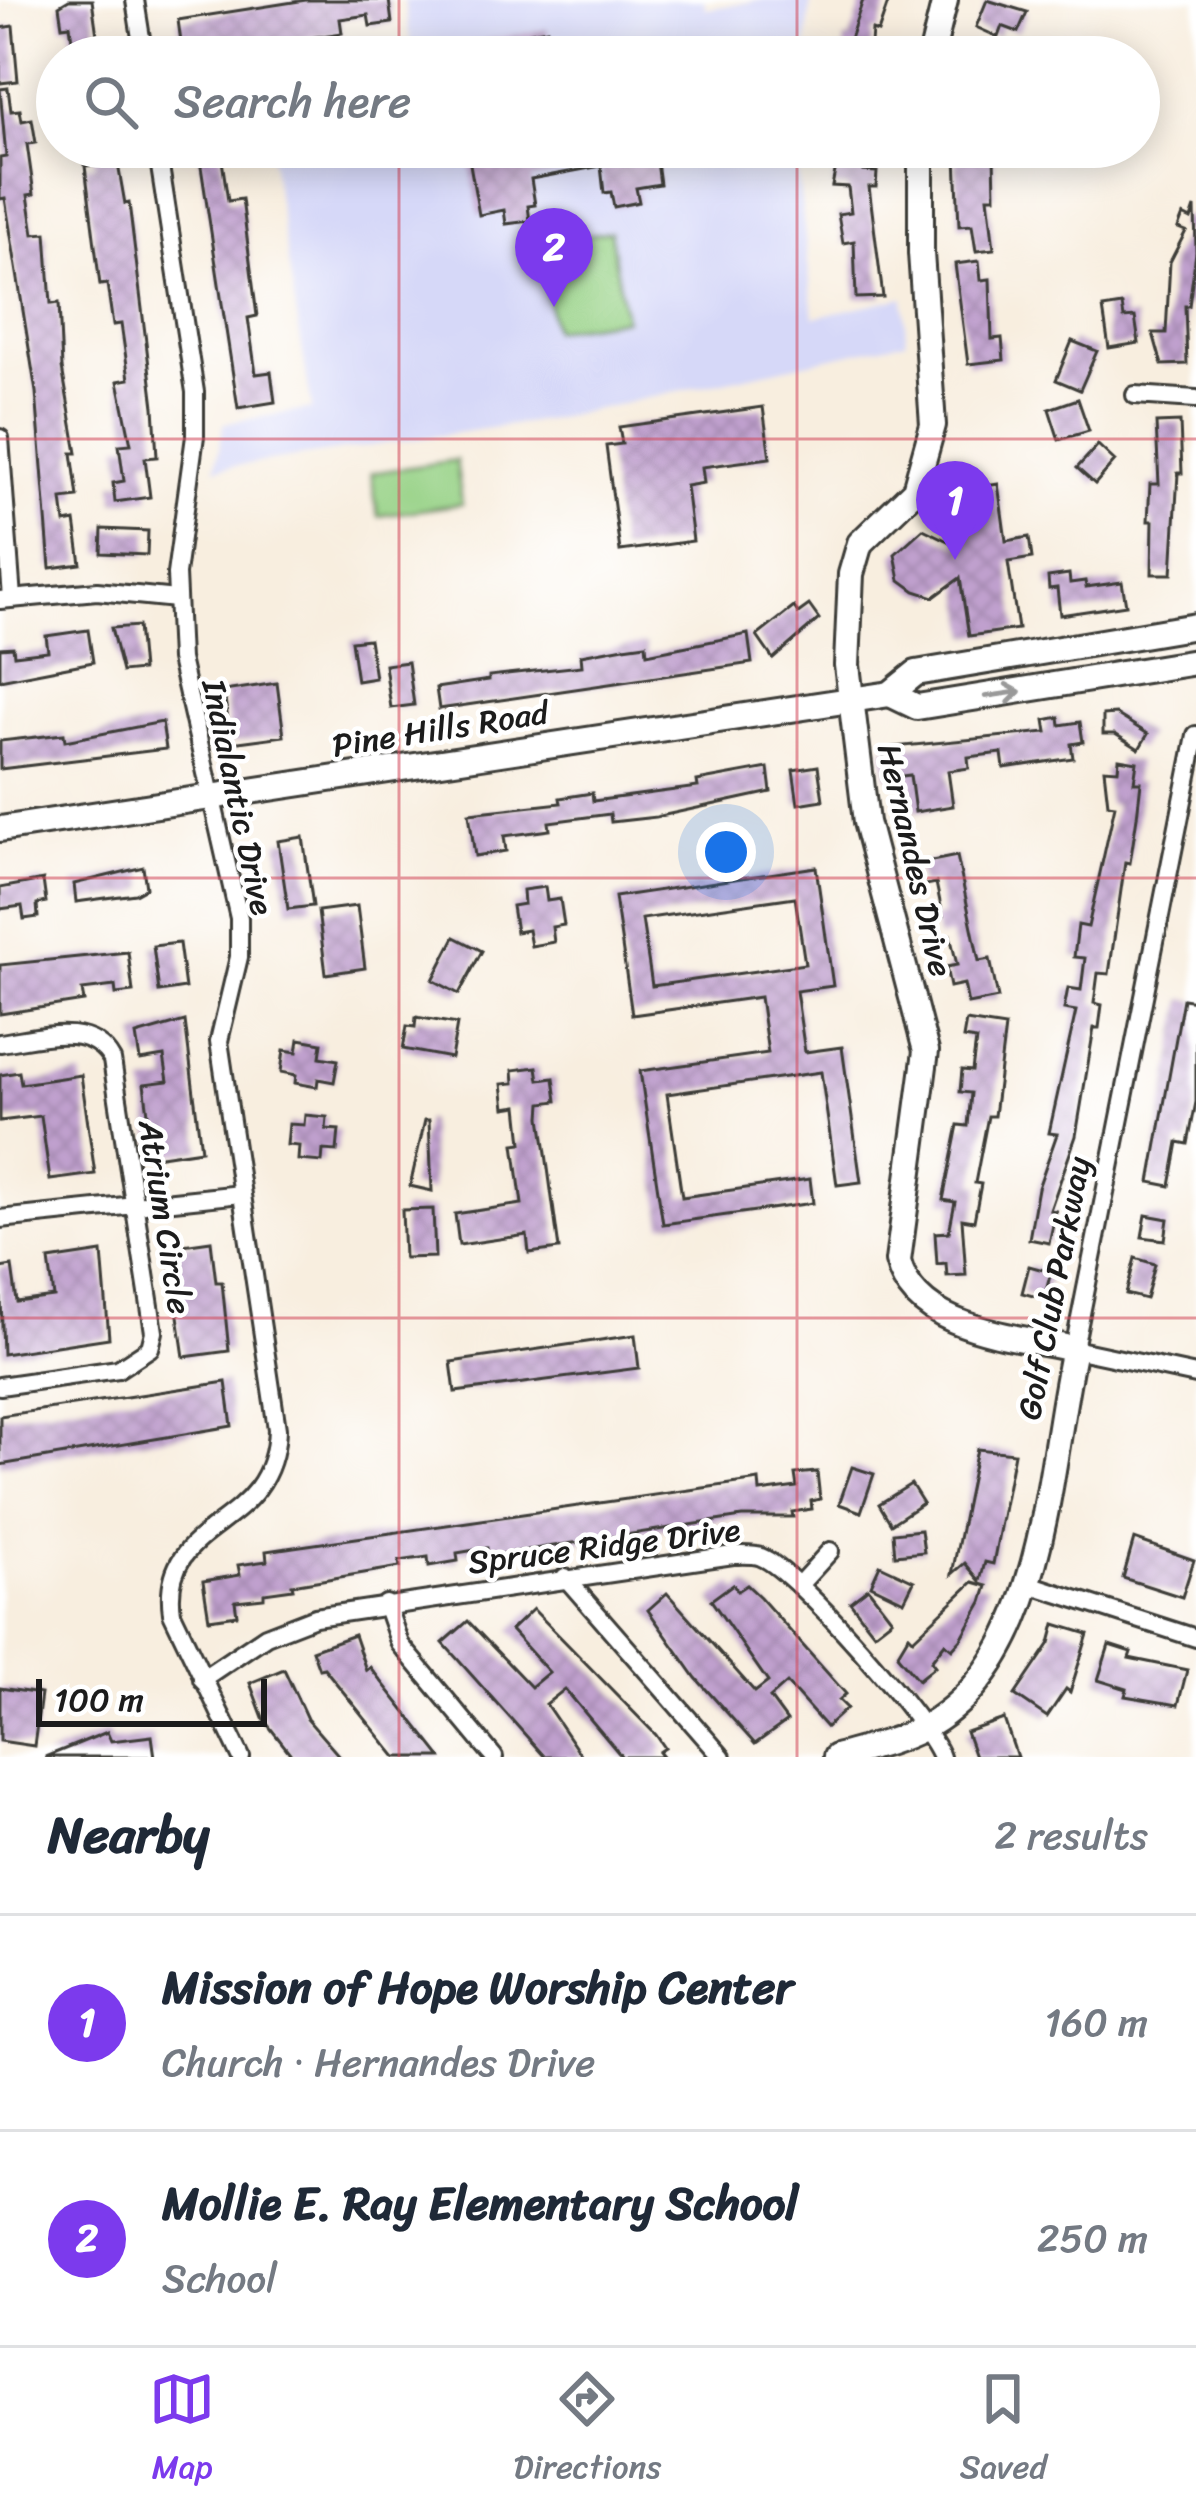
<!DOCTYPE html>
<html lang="en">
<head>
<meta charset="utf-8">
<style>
  :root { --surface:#fff; --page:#f6f6f7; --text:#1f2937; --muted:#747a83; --line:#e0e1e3; --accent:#7c3aed }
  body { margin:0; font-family:Sriracha,sans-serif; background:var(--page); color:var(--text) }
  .scale { position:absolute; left:36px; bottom:30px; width:231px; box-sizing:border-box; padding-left:12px; border:6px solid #1c1c1c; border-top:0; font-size:33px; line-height:42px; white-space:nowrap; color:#1c1c1c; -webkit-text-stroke:9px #fff; paint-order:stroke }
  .you { position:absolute; left:726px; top:852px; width:42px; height:42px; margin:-30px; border:9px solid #fff; border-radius:50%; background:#1a73e8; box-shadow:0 0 0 18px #1a73e833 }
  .badge { display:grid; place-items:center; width:78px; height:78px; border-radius:50%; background:var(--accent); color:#fff; font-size:39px; font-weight:700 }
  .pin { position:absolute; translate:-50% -99px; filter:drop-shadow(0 3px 6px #0008) }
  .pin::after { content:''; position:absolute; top:63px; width:42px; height:36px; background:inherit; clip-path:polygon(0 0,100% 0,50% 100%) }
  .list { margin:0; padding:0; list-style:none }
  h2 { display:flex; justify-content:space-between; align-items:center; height:156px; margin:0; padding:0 48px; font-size:51px }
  h2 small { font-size:39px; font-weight:400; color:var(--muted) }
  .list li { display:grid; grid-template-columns:78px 1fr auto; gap:36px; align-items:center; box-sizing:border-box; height:216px; padding:0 48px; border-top:3px solid var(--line) }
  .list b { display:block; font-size:45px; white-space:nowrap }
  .list p { margin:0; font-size:39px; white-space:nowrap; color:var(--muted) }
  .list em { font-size:39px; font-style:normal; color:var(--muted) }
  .icon { flex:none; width:66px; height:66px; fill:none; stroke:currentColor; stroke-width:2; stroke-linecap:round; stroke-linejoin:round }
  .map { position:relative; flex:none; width:1196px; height:1757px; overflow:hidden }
  .search { position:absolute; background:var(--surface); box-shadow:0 6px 30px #0003; left:36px; right:36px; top:36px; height:132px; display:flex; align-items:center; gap:30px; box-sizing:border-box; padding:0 42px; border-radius:66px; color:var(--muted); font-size:45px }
  .sheet { height:588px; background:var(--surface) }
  nav { display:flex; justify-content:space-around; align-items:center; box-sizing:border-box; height:168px; border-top:3px solid var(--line); background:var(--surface); font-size:33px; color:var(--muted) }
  nav a { display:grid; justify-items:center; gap:6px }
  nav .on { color:var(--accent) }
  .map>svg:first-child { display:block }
  .built { fill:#d6d8f8 }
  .park { fill:#96d185; stroke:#597650; stroke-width:3 }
  .building { fill:url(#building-cross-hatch); fill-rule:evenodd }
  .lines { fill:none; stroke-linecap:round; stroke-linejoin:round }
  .street-casing { stroke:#3d3c39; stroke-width:22 }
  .secondary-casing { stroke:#3d3c39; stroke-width:30 }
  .street { stroke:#fff; stroke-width:16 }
  .secondary { stroke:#fff; stroke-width:24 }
  .oneway { stroke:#999 }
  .grid { fill:none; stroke:#d1495b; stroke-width:3; stroke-opacity:0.55 }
  .labels { text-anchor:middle; stroke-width:9; stroke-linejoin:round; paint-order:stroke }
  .street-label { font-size:33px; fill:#1c1c1c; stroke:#fff }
</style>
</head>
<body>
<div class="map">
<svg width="1196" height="1757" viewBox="0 0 1196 1757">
  <defs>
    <pattern id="building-cross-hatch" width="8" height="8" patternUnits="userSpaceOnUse" patternTransform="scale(3)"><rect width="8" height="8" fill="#c0a0ce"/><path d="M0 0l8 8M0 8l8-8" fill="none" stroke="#a489b0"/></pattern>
  </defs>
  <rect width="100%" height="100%" fill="#fff"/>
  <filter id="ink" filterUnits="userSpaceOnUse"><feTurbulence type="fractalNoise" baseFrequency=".00833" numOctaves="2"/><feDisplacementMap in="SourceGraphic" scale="24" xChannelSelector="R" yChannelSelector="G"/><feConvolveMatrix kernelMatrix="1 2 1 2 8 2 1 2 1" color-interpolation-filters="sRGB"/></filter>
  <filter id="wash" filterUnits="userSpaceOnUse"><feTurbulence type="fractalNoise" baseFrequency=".004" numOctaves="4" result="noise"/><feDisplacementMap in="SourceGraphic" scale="48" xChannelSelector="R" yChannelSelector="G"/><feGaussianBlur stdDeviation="2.7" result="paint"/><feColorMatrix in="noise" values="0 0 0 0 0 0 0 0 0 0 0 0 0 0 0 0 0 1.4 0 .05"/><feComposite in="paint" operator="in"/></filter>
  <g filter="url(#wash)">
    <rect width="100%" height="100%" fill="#f8eedf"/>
    <!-- built -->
    <g class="built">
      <path d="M 404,0 L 704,0 L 706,9 L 762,0 L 811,0 L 805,57 L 387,57 L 412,53 Z"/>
      <path d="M 269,147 L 795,147 L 814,317 L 904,297 L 906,341 L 552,419 L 215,469 L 224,423 L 312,409 Z"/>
    </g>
    <!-- park -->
    <g class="park">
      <path d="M 610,231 L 625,319 L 553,330 L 539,243 Z"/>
      <path d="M 456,460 L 462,504 L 378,516 L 371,473 Z"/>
    </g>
    <g id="blocks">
      <!-- building -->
      <g class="building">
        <path d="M 69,0 L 92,0 L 100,57 L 74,57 L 70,25 L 62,26 L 59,6 Z"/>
        <path d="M 306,0 L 389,0 L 392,23 L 370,26 L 368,15 L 340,19 L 342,33 L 183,57 L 178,20 Z"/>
        <path d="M 863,0 L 889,0 L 878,32 L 872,30 L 870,57 L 843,57 L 845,39 L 850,39 Z"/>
        <path d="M 987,0 L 1027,12 L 1018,32 L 1002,26 L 998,37 L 976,27 Z"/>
        <path d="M 13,26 L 18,81 L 0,83 L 0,28 Z"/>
        <path d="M 547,29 L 551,57 L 455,57 L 453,46 Z"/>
        <path d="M 8,88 L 11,111 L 20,110 L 22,121 L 32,119 L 36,143 L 27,144 L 34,194 L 28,195 L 34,234 L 46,233 L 51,304 L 59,303 L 62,368 L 77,453 L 72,453 L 78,497 L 62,499 L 65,523 L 75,521 L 81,564 L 50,568 L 36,392 L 5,198 L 0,199 L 0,158 L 6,157 L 0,89 Z"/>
        <path d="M 93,147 L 115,147 L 125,204 L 129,203 L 154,407 L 157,457 L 145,458 L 150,497 L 115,502 L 113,483 L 124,481 L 119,445 L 131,444 L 118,381 L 129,379 L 121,324 L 113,325 L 107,284 L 100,285 L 85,166 L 95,165 Z"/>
        <path d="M 198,147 L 220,147 L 228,201 L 242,199 L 257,316 L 248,318 L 256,374 L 271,372 L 275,402 L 238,408 Z"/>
        <path d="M 467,147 L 655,147 L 660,184 L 636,188 L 639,202 L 614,207 L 611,192 L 604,193 L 601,166 L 531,179 L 535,205 L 528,206 L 530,221 L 506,224 L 504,210 L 479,215 Z"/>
        <path d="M 840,147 L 864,147 L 863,171 L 877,172 L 876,187 L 869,187 L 883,297 L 856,298 L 854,241 L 843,243 L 838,214 L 851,212 L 848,187 L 832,186 Z"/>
        <path d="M 994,156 L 995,197 L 988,197 L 994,249 L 976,251 L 972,225 L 959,226 L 956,157 Z"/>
        <path d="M 1195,207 L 1196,252 L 1189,306 L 1185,306 L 1187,364 L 1162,365 L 1153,333 L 1166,333 L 1170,262 L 1186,231 L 1178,228 L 1183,215 L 1191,219 Z"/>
        <path d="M 979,261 L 981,280 L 990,279 L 992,339 L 1002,338 L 1004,360 L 968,364 L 955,264 Z"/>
        <path d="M 1122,305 L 1124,318 L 1135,317 L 1139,343 L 1109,348 L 1103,308 Z"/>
        <path d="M 1072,341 L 1097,351 L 1080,390 L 1056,380 Z"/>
        <path d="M 1078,399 L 1089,431 L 1059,440 L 1049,409 Z"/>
        <path d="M 763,407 L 770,458 L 702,467 L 704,483 L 686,486 L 693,541 L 620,551 L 606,446 L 622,444 L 619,427 Z"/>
        <path d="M 1180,422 L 1182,473 L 1178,473 L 1172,574 L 1152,574 L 1153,521 L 1148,521 L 1150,484 L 1159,484 L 1156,423 Z"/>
        <path d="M 1098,445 L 1115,461 L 1095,484 L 1077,468 Z"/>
        <path d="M 998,484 L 1006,541 L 1029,537 L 1032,558 L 1008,562 L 1018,629 L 969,636 L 960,578 L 934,597 L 915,591 L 900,580 L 895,554 L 923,529 L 958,546 L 950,492 Z"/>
        <path d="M 102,529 L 148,531 L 147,555 L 101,553 Z"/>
        <path d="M 1069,574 L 1070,583 L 1085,581 L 1086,587 L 1122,582 L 1126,605 L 1060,615 L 1057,588 L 1049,589 L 1048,577 Z"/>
        <path d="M 809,605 L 819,619 L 773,659 L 757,636 L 794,607 L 798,613 Z"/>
        <path d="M 138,626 L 142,670 L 122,672 L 111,628 Z"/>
        <path d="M 88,630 L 93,662 L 0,680 L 0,648 L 13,647 L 14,655 L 48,651 L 46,636 Z"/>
        <path d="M 748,634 L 752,663 L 439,709 L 436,688 L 489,680 L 489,676 L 582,666 L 581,655 L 624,647 L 646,644 L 647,654 Z"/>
        <path d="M 369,639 L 375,678 L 357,681 L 351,641 Z"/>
        <path d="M 408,662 L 414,705 L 391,708 L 385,665 Z"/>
        <path d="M 277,683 L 284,736 L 231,743 L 224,691 Z"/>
        <path d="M 1116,714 L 1148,734 L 1139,749 L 1115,734 L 1103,734 L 1103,715 Z"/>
        <path d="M 1059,717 L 1060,725 L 1080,722 L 1083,742 L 1071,744 L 1073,758 L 1004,768 L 1002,753 L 968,757 L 969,768 L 948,771 L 953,806 L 915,812 L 910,775 L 887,778 L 883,748 L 1047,732 L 1045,720 Z"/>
        <path d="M 162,722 L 166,749 L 0,769 L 0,741 L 64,734 L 65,741 Z"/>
        <path d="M 1119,759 L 1137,762 L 1134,782 L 1141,782 L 1137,817 L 1130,863 L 1125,862 L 1109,974 L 1098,973 L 1094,1003 L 1102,1005 L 1099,1028 L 1094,1028 L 1076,1136 L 1050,1210 L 1056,1211 L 1049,1243 L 1029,1239 L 1038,1188 L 1057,1134 L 1049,1133 L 1076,1011 L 1064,1009 L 1068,988 L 1081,990 L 1085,958 L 1074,957 L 1078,925 L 1088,927 L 1115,805 L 1108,804 L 1104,769 L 1118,770 Z"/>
        <path d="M 818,766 L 823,800 L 798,804 L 793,770 Z"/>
        <path d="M 768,768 L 771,792 L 656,817 L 611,822 L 610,814 L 549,822 L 550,830 L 504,836 L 506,851 L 475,856 L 469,813 L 561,803 L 560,798 L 592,793 L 593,801 L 698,787 L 697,781 Z"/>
        <path d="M 303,837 L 313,906 L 288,909 L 278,841 Z"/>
        <path d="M 957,856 L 979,961 L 990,959 L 998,998 L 968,1004 L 964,984 L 950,987 L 946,967 L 957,965 L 950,935 L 938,938 L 933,918 L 943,916 L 936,883 L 921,886 L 917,864 Z"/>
        <path d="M 143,867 L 146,888 L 135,894 L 76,902 L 74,884 Z"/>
        <path d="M 816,867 L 833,986 L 796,991 L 805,1052 L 842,1047 L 861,1182 L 837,1185 L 821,1072 L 667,1094 L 682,1197 L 810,1179 L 813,1203 L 663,1224 L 640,1071 L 768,1053 L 760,997 L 632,1015 L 615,897 ZM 795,897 L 805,964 L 652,986 L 642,919 Z"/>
        <path d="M 43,880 L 46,902 L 37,904 L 38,917 L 24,919 L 22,906 L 0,909 L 0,888 Z"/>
        <path d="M 545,887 L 547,901 L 560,899 L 564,925 L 552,927 L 554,942 L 531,946 L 528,930 L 516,932 L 512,906 L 524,904 L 523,890 Z"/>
        <path d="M 357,906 L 365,968 L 326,974 L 318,911 Z"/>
        <path d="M 455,937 L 482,951 L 459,994 L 433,980 Z"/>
        <path d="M 179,943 L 185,988 L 159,992 L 153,946 Z"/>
        <path d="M 128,952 L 133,992 L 116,994 L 115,986 L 82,990 L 84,1001 L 0,1014 L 0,965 Z"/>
        <path d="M 1183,999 L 1196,1001 L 1196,1102 L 1188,1144 L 1178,1142 L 1170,1186 L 1150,1182 Z"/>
        <path d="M 416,1017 L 457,1024 L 451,1058 L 403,1049 L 407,1026 L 415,1027 Z"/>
        <path d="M 185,1021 L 201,1150 L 154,1157 L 144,1084 L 168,1081 L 164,1056 L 140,1060 L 136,1035 Z"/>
        <path d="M 966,1021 L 1005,1027 L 994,1116 L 988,1116 L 975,1183 L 981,1184 L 974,1221 L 962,1219 L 966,1275 L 947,1276 L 946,1263 L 937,1264 L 935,1233 L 949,1232 L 955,1202 L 943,1200 L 958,1125 L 968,1126 L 971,1093 L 960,1092 L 962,1070 L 972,1071 L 976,1040 L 963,1038 Z"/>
        <path d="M 299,1039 L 322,1043 L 320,1057 L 338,1060 L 334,1082 L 318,1079 L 317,1087 L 295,1083 L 296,1075 L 281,1072 L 284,1050 L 297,1052 Z"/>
        <path d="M 537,1067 L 539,1080 L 554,1078 L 557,1101 L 542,1103 L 541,1117 L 559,1249 L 529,1253 L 527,1235 L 459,1245 L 455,1214 L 522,1204 L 514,1144 L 522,1143 L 518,1106 L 505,1108 L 502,1084 L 514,1083 L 513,1070 Z"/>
        <path d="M 19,1072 L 21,1084 L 81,1075 L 95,1174 L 50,1180 L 41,1116 L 0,1121 L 0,1075 Z"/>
        <path d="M 305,1115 L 327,1117 L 326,1129 L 339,1130 L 337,1151 L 323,1150 L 322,1162 L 298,1160 L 299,1146 L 287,1145 L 289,1124 L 304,1125 Z"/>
        <path d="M 425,1120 L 429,1120 L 432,1191 L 410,1186 Z"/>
        <path d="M 433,1209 L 435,1257 L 404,1258 L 402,1210 Z"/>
        <path d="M 1146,1215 L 1168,1219 L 1165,1240 L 1142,1237 Z"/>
        <path d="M 211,1241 L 216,1282 L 222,1282 L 229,1351 L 184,1357 L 168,1247 Z"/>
        <path d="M 102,1252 L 109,1338 L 3,1354 L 0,1268 L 12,1266 L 17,1302 L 54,1297 L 49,1260 Z"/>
        <path d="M 1135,1258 L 1155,1264 L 1146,1299 L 1126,1294 Z"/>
        <path d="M 1029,1266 L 1051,1272 L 1044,1299 L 1022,1293 Z"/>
        <path d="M 635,1335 L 639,1368 L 455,1392 L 451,1362 Z"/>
        <path d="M 226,1382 L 232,1426 L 0,1465 L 0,1416 Z"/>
        <path d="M 977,1449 L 1014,1453 L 993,1564 L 985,1562 L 980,1581 L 965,1563 L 952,1574 Z"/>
        <path d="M 852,1467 L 874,1474 L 861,1512 L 839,1504 Z"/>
        <path d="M 817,1472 L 820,1499 L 811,1501 L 812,1509 L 792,1512 L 793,1517 L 742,1517 L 488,1556 L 487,1548 L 457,1553 L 458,1561 L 429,1566 L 428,1557 L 399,1561 L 400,1567 L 292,1585 L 293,1589 L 264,1593 L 264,1598 L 235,1601 L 237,1615 L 209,1619 L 203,1581 L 240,1575 L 238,1565 L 267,1561 L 266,1551 L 759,1480 L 760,1492 L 797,1487 L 795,1474 Z"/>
        <path d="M 911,1484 L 923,1503 L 891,1524 L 879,1504 Z"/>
        <path d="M 921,1530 L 924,1552 L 895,1555 L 893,1533 Z"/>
        <path d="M 1134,1539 L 1194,1560 L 1182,1597 L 1123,1578 Z"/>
        <path d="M 880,1565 L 914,1581 L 904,1601 L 871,1585 Z"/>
        <path d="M 973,1582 L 987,1586 L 982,1602 L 961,1639 L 952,1649 L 945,1643 L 931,1661 L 935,1666 L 918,1680 L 897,1655 L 909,1635 L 913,1639 Z"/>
        <path d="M 733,1584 L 738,1591 L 747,1585 L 760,1597 L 846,1694 L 839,1700 L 847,1708 L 826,1727 L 787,1683 L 770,1698 L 787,1721 L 755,1744 L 696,1678 L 648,1610 L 667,1593 L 755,1692 L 768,1682 L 711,1600 Z"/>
        <path d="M 868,1588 L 892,1619 L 874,1633 L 850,1602 Z"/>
        <path d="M 533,1609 L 656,1735 L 665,1748 L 659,1752 L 663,1757 L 622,1757 L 565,1689 L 546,1704 L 582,1757 L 545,1757 L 443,1643 L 468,1621 L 531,1687 L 549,1672 L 511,1630 Z"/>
        <path d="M 1055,1624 L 1088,1634 L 1070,1692 L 1066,1689 L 1047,1717 L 1015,1695 L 1050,1643 Z"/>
        <path d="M 354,1635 L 366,1670 L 370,1667 L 441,1757 L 396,1757 L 324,1668 L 319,1669 L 312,1650 Z"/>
        <path d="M 1109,1645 L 1131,1652 L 1129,1658 L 1187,1670 L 1178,1705 L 1125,1696 L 1127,1689 L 1098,1680 Z"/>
        <path d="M 284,1669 L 307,1719 L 340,1757 L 293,1757 L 264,1720 L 250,1683 Z"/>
        <path d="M 0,1688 L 41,1694 L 34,1746 L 0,1741 Z"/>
        <path d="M 1004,1719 L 1017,1757 L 975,1757 L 966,1732 Z"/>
        <path d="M 107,1732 L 111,1741 L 152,1736 L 155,1757 L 45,1757 Z"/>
      </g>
    </g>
  </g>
  <g filter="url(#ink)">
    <use href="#blocks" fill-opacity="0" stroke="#3d3c39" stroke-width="3"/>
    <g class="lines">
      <!-- street casing -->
      <g class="street-casing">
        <g id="street">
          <path d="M 135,0 L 144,57"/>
          <path d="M 157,147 L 195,392 L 195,436 L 176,574 L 180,659 L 239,918 L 239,957 L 219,1041 L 277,1429 C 274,1535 158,1516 172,1613 L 241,1757"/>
          <path d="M 1135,395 L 1196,399"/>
          <path d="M 0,438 L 12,598"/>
          <path d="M 0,600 L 97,591 L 176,599"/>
          <path d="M 1196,735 L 1074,1349 L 1196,1375"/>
          <path d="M 0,1043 C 38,1038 90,1020 112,1060 L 154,1332 L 150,1348 L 118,1369 L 0,1386"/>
          <path d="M 0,1219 L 241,1194"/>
          <path d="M 565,1577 L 722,1757"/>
          <path d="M 1029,1584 L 1196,1638"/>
          <path d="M 799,1585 L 830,1551"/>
          <path d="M 386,1604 L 400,1644 L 494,1757"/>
          <path d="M 202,1679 L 266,1636 L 315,1617 L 733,1555 C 741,1555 754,1554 761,1557 C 796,1570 929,1722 941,1757"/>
        </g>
      </g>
      <!-- secondary casing -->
      <g class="secondary-casing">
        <g id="secondary">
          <path d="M 931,57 L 945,0"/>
          <path d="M 890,694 L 917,707 L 1196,662"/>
          <path d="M 0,829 L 890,694 L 916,673 L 1196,626"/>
          <path d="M 836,1757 C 865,1749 896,1742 923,1728 C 1047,1662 1047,1468 1074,1349 C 1016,1336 915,1331 898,1261 L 926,1051 L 866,822 L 847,665 L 851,574 L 860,543 L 915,490 L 933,425 L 921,253 L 921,147"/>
        </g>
      </g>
      <!-- street -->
      <use href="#street" class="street"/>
      <!-- secondary -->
      <use href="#secondary" class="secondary"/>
    </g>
    <!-- one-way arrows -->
    <defs><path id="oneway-shaft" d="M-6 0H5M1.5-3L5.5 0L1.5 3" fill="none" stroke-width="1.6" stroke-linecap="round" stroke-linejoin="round" transform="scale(3)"/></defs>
    <use class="oneway" href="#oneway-shaft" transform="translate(1003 694) rotate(-8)"/>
  </g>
  <!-- grid -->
  <path class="grid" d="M 399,0 L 399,57M 797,0 L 797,57M 399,147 L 399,1757M 797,147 L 797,1757M 0,439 L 1196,439M 0,878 L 1196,878M 0,1318 L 1196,1318"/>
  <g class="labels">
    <!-- street labels -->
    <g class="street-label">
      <text transform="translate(440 728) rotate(-9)" y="12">Pine Hills Road</text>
      <text transform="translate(239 797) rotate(78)" y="12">Indialantic Drive</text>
      <text transform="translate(916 860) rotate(77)" y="12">Hernandes Drive</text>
      <text transform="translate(166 1217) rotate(81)" y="12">Atrium Circle</text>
      <text transform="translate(1053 1288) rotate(-79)" y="12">Golf Club Parkway</text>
      <text transform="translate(604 1545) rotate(-7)" y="12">Spruce Ridge Drive</text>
    </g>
  </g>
</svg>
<div class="scale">100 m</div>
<div class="you"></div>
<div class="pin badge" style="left:955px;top:560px">1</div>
<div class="pin badge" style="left:554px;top:307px">2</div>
<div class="search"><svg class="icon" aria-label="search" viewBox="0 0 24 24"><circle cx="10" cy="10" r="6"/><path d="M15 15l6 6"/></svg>Search here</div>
</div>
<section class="sheet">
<h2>Nearby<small>2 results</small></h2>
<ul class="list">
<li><span class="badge">1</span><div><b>Mission of Hope Worship Center</b><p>Church · Hernandes Drive</p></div><em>160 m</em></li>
<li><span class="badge">2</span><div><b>Mollie E. Ray Elementary School</b><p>School</p></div><em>250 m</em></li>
</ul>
</section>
<nav>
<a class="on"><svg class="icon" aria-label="map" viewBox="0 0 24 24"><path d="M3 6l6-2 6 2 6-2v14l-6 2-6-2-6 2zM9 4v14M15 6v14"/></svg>Map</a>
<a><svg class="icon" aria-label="directions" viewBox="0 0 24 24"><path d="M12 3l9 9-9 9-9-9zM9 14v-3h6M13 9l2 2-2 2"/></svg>Directions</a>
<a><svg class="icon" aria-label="saved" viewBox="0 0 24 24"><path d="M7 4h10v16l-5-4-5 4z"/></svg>Saved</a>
</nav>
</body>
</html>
